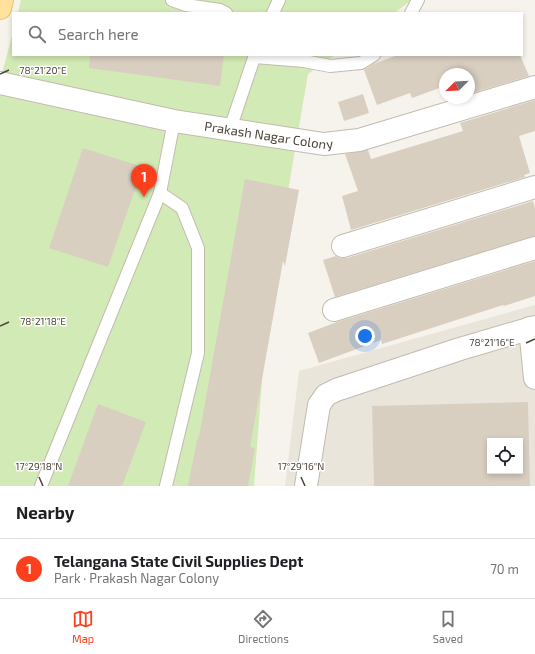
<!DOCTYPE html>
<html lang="en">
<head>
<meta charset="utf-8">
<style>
  :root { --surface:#fff; --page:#f2f2f2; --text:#202124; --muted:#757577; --line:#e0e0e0; --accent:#fc3f1d }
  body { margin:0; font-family:"Exo 2",sans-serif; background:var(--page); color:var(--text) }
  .controls { position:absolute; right:12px; bottom:12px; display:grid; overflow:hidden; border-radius:0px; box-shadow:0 2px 6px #0003 }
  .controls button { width:36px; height:36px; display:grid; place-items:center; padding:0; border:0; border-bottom:1px solid var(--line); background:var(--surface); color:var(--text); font:20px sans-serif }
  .compass { position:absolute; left:439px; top:68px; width:36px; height:36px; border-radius:50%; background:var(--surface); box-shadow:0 2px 6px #0003; rotate:246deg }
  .you { position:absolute; left:365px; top:336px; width:14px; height:14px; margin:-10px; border:3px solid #fff; border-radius:50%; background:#1a73e8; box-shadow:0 0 0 6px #1a73e833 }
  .badge { display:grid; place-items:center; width:26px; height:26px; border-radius:50%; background:var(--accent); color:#fff; font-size:13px; font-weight:700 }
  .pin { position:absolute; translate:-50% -33px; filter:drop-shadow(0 1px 2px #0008) }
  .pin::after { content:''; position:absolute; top:21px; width:14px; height:12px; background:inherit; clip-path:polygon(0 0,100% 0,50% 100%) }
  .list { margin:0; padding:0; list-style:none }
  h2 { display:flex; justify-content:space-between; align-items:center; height:52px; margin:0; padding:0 16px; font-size:17px }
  h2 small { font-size:13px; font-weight:400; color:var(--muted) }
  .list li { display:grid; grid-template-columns:26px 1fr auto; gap:12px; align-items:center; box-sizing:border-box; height:60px; padding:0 16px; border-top:1px solid var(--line) }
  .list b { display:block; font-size:15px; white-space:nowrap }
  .list p { margin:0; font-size:13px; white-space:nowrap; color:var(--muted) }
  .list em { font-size:13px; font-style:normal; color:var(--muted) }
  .icon { flex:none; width:22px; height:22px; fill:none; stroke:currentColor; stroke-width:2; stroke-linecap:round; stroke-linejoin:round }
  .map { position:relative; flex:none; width:535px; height:486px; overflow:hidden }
  .search { position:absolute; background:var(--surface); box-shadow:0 2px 6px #0003; left:12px; right:12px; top:12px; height:44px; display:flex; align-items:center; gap:10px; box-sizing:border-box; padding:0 14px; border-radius:0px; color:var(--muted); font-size:15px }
  .sheet { height:112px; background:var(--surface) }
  nav { display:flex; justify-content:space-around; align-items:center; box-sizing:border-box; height:56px; border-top:1px solid var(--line); background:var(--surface); font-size:11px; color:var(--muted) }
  nav a { display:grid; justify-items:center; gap:2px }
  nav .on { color:var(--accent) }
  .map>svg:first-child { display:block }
  .residential { fill:#eae5da; fill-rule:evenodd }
  .green { fill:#d2eab5 }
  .building { fill:#d8cfc1; fill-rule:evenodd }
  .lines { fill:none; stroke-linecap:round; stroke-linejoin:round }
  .service-casing { stroke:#c2bbae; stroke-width:14 }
  .minor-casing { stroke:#c2bbae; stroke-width:24 }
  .tertiary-casing { stroke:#c2bbae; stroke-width:24 }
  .primary-casing { stroke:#e6c16a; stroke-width:24 }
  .service { stroke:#fff; stroke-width:12 }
  .minor { stroke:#fff; stroke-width:22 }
  .tertiary { stroke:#fff; stroke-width:22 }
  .primary { stroke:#ffe39c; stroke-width:22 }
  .ticks { fill:none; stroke:#4b4439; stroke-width:1.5 }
  .labels { text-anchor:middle; stroke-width:3; stroke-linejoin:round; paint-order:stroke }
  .street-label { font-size:13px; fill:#4b4439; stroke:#fff }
  .ticks-label { font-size:10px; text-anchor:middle; fill:#4b4439; stroke:#fff; stroke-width:3; stroke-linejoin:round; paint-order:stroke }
</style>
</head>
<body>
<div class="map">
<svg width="535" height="486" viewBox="0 0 535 486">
  <rect width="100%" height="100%" fill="#f6f3ec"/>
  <!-- residential -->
  <path class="residential" d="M 535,305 L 535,486 L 285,486 L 299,371 ZM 490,441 L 520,441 L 520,471 L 490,471 Z"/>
  <!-- green -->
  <g class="green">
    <path d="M 21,0 L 412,0 L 394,13 L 18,13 Z"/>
    <path d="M 13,32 L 13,55 L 335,55 L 308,74 L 267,314 L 254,486 L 0,486 L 0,81 Z"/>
  </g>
  <!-- building -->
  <g class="building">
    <path d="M 90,55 L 224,55 L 220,86 L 89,68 Z"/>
    <path d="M 398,55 L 520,55 L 529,76 L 469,94 L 469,74 L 445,74 L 445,86 L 412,98 L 410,93 L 377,105 L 364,70 L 373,64 Z"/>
    <path d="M 363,94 L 369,113 L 344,121 L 338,102 Z"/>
    <path d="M 535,100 L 535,131 L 519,136 L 530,173 L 524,175 L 525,177 L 351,230 L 342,196 L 358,191 L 345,154 L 368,150 L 371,159 L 463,131 L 460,123 Z"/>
    <path d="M 83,148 L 143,167 L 108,267 L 49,248 Z"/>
    <path d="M 245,179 L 299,190 L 285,266 L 283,261 L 250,447 L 255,448 L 248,486 L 188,486 L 198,436 L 199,437 Z"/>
    <path d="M 533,201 L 535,208 L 535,236 L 335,297 L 323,260 L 336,256 L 341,258 L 347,258 Z"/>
    <path d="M 535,261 L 535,296 L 504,306 L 503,305 L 382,344 L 381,340 L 319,363 L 308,333 L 337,322 Z"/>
    <path d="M 528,402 L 530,486 L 374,486 L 372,406 ZM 490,441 L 520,441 L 520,471 L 490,471 Z"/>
    <path d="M 98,404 L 146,422 L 122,486 L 68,486 Z"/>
  </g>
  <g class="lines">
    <!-- service casing -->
    <g class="service-casing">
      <g id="service">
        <path d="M 172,0 L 186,5 L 220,10 L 226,13"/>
        <path d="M 273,13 L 279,0"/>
        <path d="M 411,13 L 418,0"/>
        <path d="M 254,55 L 254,57 L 304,61 L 330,66 L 361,63 L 374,55"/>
        <path d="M 230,129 L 255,55"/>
        <path d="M 160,193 L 182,208 L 198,248 L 198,353 L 166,486"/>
        <path d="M 41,486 L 160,193 L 174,121"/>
      </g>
    </g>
    <!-- minor casing -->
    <g class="minor-casing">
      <g id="minor">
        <path d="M 343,246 L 535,187"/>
        <path d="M 334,310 L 535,248"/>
        <path d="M 530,328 L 535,378"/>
        <path d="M 306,486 L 319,405 L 326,395 L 336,390 L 460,349 L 535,327"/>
      </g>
    </g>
    <!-- tertiary casing -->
    <g class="tertiary-casing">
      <g id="tertiary">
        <path id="s1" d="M 0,83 L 174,121 L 324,144 L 359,140 L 535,87"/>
      </g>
    </g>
    <!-- primary casing -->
    <g class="primary-casing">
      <path id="primary" d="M 0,8 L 2,0"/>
    </g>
    <!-- service -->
    <use href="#service" class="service"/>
    <!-- minor -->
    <use href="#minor" class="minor"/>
    <!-- tertiary -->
    <use href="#tertiary" class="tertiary"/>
    <!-- primary -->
    <use href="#primary" class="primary"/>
  </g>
  <!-- ticks -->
  <path class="ticks" d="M 0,74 L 9,70M 0,326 L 9,322M 526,343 L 535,339M 39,477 L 43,486M 301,477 L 305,486"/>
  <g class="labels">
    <!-- street labels -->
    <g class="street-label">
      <text dy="5" stroke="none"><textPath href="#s1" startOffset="274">Prakash Nagar Colony</textPath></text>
    </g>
  </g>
  <g class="ticks-label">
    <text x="43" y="74">78°21'20"E</text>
    <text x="43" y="325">78°21'18"E</text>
    <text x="492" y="346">78°21'16"E</text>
    <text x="39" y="470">17°29'18"N</text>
    <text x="301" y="470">17°29'16"N</text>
  </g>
</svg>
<div class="controls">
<button><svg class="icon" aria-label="locate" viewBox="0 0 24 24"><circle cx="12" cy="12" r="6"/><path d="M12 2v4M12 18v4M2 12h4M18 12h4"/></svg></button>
</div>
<svg class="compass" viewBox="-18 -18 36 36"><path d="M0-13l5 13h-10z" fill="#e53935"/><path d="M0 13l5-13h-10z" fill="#757577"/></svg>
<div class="you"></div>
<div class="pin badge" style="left:144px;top:197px">1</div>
<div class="search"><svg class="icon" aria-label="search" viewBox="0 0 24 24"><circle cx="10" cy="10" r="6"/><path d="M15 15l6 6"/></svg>Search here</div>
</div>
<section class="sheet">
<h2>Nearby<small></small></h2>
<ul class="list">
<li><span class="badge">1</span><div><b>Telangana State Civil Supplies Dept</b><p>Park · Prakash Nagar Colony</p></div><em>70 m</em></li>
</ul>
</section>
<nav>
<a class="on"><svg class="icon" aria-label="map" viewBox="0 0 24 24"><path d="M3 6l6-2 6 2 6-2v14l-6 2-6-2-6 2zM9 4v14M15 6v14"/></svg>Map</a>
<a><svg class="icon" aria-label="directions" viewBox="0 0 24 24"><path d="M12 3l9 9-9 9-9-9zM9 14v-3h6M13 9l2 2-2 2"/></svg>Directions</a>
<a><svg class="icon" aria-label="saved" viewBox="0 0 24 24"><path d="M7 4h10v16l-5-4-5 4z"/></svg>Saved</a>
</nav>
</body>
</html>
